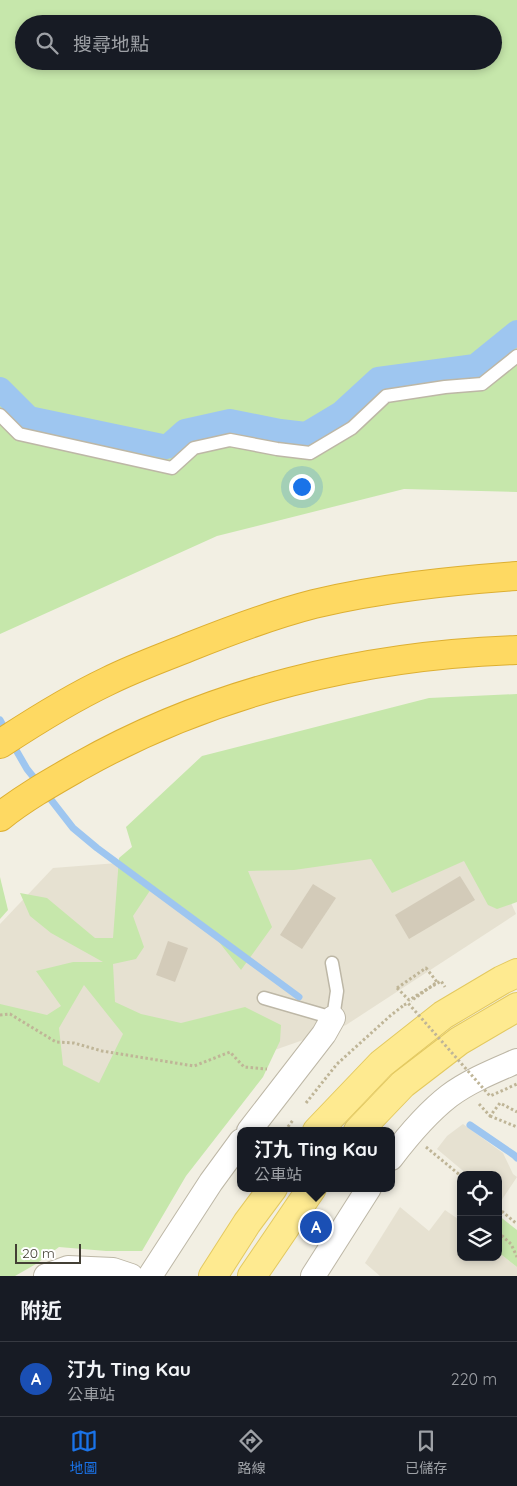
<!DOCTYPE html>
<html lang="zh-TW">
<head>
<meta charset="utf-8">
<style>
  :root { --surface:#171b24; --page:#20242c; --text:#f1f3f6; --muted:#9ea1a6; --line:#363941; --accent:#1a73e8 }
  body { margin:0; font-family:Quicksand,"Noto Sans TC",sans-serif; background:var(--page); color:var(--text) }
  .controls { position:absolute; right:15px; bottom:15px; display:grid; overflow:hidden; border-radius:10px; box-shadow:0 2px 8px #0003 }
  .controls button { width:45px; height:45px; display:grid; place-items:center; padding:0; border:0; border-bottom:1px solid var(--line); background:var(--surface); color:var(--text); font:25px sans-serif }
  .scale { position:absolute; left:15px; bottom:12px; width:66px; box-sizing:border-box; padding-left:5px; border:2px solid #433f34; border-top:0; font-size:14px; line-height:18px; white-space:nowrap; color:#433f34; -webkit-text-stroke:4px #fff; paint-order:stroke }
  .you { position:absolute; left:301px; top:486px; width:18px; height:18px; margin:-12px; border:4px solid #fff; border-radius:50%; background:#1a73e8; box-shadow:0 0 0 8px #1a73e833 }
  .badge { display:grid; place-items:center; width:32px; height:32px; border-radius:50%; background:var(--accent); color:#fff; font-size:16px; font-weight:700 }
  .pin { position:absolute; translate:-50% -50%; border:2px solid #fff; box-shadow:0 1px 5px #0006 }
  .popup { position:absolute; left:237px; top:1127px; width:158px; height:65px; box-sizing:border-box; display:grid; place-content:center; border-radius:10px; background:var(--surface); filter:drop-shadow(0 1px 4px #0005); font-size:16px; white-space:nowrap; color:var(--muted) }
  .popup b { font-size:19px; color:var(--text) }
  .popup::after { content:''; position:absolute; left:50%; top:100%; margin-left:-10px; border:10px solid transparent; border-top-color:var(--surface) }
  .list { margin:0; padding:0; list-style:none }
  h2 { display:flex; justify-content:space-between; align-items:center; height:65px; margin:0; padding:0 20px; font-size:21px }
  h2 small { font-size:16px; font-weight:400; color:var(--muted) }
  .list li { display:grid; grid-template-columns:32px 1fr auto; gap:15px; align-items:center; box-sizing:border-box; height:75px; padding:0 20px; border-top:1px solid var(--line) }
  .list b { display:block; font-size:19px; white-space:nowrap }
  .list p { margin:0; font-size:16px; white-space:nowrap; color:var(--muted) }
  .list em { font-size:16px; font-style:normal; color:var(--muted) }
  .icon { flex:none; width:28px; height:28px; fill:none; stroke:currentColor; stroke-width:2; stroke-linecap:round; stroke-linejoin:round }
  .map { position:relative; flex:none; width:517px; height:1276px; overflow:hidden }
  .search { position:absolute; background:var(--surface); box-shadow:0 2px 8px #0003; left:15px; right:15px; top:15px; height:55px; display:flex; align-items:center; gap:12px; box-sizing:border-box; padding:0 18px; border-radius:28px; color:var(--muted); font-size:19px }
  .sheet { height:140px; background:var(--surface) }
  nav { display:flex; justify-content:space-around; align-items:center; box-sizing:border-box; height:70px; border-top:1px solid var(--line); background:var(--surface); font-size:14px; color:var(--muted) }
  nav a { display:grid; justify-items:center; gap:2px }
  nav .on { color:var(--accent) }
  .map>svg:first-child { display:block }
  .residential { fill:#e6e1d1 }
  .green { fill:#c6e7ab; fill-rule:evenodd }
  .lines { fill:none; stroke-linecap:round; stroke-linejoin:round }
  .stream { stroke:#9ec6f0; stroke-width:7 }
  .canal { stroke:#9ec6f0; stroke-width:24 }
  .building { fill:#d3cbb9 }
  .lane-casing { stroke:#bdb7a6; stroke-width:15 }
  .street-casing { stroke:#bdb7a6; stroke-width:26 }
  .primary-casing { stroke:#e3c960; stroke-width:30 }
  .highway-casing { stroke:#ddaf32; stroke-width:30 }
  .path { stroke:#bfb597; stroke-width:3; stroke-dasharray:2.5 2.5; stroke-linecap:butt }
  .lane { stroke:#fff; stroke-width:12 }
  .street { stroke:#fff; stroke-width:24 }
  .primary { stroke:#feea90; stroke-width:28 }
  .highway { stroke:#fed962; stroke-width:28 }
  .path-bridge { stroke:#bfb597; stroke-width:3; stroke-dasharray:2.5 2.5; stroke-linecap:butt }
</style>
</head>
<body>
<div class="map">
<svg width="517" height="1276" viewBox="0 0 517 1276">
  <rect width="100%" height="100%" fill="#f2efe3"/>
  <!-- residential -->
  <g class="residential">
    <path d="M 481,835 L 516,914 L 346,1025 L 64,1124 L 0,1066 L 0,924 L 53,868 Z"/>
    <path d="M 463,1124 L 503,1153 L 513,1174 L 517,1177 L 501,1201 L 498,1199 L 498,1175 L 468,1175 L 437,1149 L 447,1136 Z"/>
    <path d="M 400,1207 L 429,1231 L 445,1210 L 461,1221 L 461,1257 L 498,1257 L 498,1252 L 517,1267 L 517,1276 L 380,1276 L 365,1263 Z"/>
  </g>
  <!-- green -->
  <g class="green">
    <path d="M 0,0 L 517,0 L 517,492 L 404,489 L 217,536 L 0,634 ZM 24,24 L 493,24 L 493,61 L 24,61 Z"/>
    <path d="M 517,694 L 517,902 L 497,909 L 488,905 L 464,861 L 392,893 L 371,859 L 294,870 L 248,871 L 272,927 L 241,970 L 208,928 L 151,889 L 133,916 L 144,947 L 136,959 L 113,964 L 115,1002 L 141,1014 L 181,1023 L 245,1007 L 281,1025 L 280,1041 L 263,1077 L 186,1176 L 142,1251 L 106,1251 L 59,1247 L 36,1264 L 15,1276 L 0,1276 L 0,1004 L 47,1015 L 61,1006 L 36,971 L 73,962 L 103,962 L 51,933 L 30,916 L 20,893 L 47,898 L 95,938 L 113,938 L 119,858 L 132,847 L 126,827 L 202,756 L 429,698 ZM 84,985 L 123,1034 L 99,1083 L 63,1065 L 59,1028 Z"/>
    <path d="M 0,877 L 8,910 L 0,919 Z"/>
    <path d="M 498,1215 L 517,1230 L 517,1267 L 498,1252 Z"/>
  </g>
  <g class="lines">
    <!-- stream -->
    <g class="stream">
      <path d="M 0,720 L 7,733"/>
      <path d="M 12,743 L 27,769 L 39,784"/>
      <path d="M 45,792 L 73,828 L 97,848 L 299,997"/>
      <path d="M 470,1125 L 514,1155 L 517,1158"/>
    </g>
    <!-- canal -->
    <path class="canal" d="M 0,389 L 29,418 L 167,447 L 185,431 L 230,421 L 280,431 L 306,434 L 341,413 L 378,379 L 475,366 L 517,332"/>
  </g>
  <!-- building -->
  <g class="building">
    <path d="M 460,876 L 475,900 L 409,939 L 395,915 Z"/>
    <path d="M 313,884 L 336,898 L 302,949 L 280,935 Z"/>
    <path d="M 168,941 L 188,948 L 175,982 L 156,975 Z"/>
  </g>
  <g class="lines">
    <!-- lane casing -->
    <g class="lane-casing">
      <g id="lane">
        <path d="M 0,415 L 19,434 L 172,468 L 194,448 L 230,440 L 277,449 L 310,453 L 352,428 L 386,396 L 445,387 L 482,384 L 517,356"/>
        <path d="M 264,998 L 333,1018 L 337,991 L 332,963"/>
      </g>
    </g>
    <!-- street casing -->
    <g class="street-casing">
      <g id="street">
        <path d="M 249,1131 L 324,1034 L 333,1018"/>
        <path d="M 391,1158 C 407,1137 427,1113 449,1096 C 469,1081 494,1071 517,1061"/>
        <path d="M 46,1276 L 68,1268 L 113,1270 L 131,1276"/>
        <path d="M 150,1276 L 211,1182 L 241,1141"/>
        <path d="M 313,1276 L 369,1188"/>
      </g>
    </g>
    <!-- primary casing -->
    <g class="primary-casing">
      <g id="primary">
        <path d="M 317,1131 L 381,1064 L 443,1015 L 502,980 L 517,973"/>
        <path d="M 358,1131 L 403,1084 L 459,1041 L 517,1007"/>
        <path d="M 213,1276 L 247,1223 L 273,1188"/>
        <path d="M 252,1276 L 312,1188"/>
      </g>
    </g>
    <!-- highway casing -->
    <g class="highway-casing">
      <g id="highway">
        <path d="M 0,744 C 35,721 70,699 108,681 C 134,668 162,658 189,647 C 229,631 271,615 314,604 C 381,588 449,581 517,576"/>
        <path d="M 0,817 C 25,797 52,782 80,766 C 213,691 364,655 517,650"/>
      </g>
    </g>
    <!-- path -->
    <g class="path">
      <path d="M 397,988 L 409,1000 L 441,981 L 445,987"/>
      <path d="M 0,1015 L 10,1014 L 56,1042 L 74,1043 L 102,1051 L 194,1066 L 230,1052 L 244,1067 L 267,1069"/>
      <path d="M 306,1103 L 337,1064 L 390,1016 L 404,1005"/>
      <path d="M 479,1104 L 490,1116 L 500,1103 L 517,1112"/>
      <path d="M 490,1116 L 517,1127"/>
      <path d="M 285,1131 L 293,1120"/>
      <path d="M 426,1147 L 461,1176"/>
      <path d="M 498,1208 L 517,1224"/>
      <path d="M 498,1232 L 511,1244 L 517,1257"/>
    </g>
    <!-- lane -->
    <use href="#lane" class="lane"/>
    <!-- street -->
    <use href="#street" class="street"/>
    <!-- primary -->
    <use href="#primary" class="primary"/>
    <!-- highway -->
    <use href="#highway" class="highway"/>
    <!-- path-bridge -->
    <g class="path-bridge">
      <path d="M 397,988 L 426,968 L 437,982 L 411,1001"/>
      <path d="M 404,1005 L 408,1003 L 490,1096 L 517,1084"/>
    </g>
  </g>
</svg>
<div class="controls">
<button><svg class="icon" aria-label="locate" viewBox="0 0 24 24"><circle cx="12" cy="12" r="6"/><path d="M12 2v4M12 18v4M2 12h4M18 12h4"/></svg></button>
<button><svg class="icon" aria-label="layers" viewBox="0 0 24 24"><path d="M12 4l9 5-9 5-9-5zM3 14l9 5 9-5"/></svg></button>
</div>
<div class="scale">20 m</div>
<div class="you"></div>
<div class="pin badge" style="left:316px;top:1227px;background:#1a4fb4">A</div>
<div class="popup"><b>汀九 Ting Kau</b>公車站</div>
<div class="search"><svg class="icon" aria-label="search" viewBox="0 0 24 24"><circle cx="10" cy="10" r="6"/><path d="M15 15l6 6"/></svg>搜尋地點</div>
</div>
<section class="sheet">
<h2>附近<small></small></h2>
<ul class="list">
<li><span class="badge" style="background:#1a4fb4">A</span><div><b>汀九 Ting Kau</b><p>公車站</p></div><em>220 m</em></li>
</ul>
</section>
<nav>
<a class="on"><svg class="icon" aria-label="map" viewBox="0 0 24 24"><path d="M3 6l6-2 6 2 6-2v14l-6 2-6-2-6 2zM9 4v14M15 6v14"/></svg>地圖</a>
<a><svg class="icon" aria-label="directions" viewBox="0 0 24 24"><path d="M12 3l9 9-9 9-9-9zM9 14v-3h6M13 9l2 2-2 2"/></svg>路線</a>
<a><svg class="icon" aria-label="saved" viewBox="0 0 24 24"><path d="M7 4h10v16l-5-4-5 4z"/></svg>已儲存</a>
</nav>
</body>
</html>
